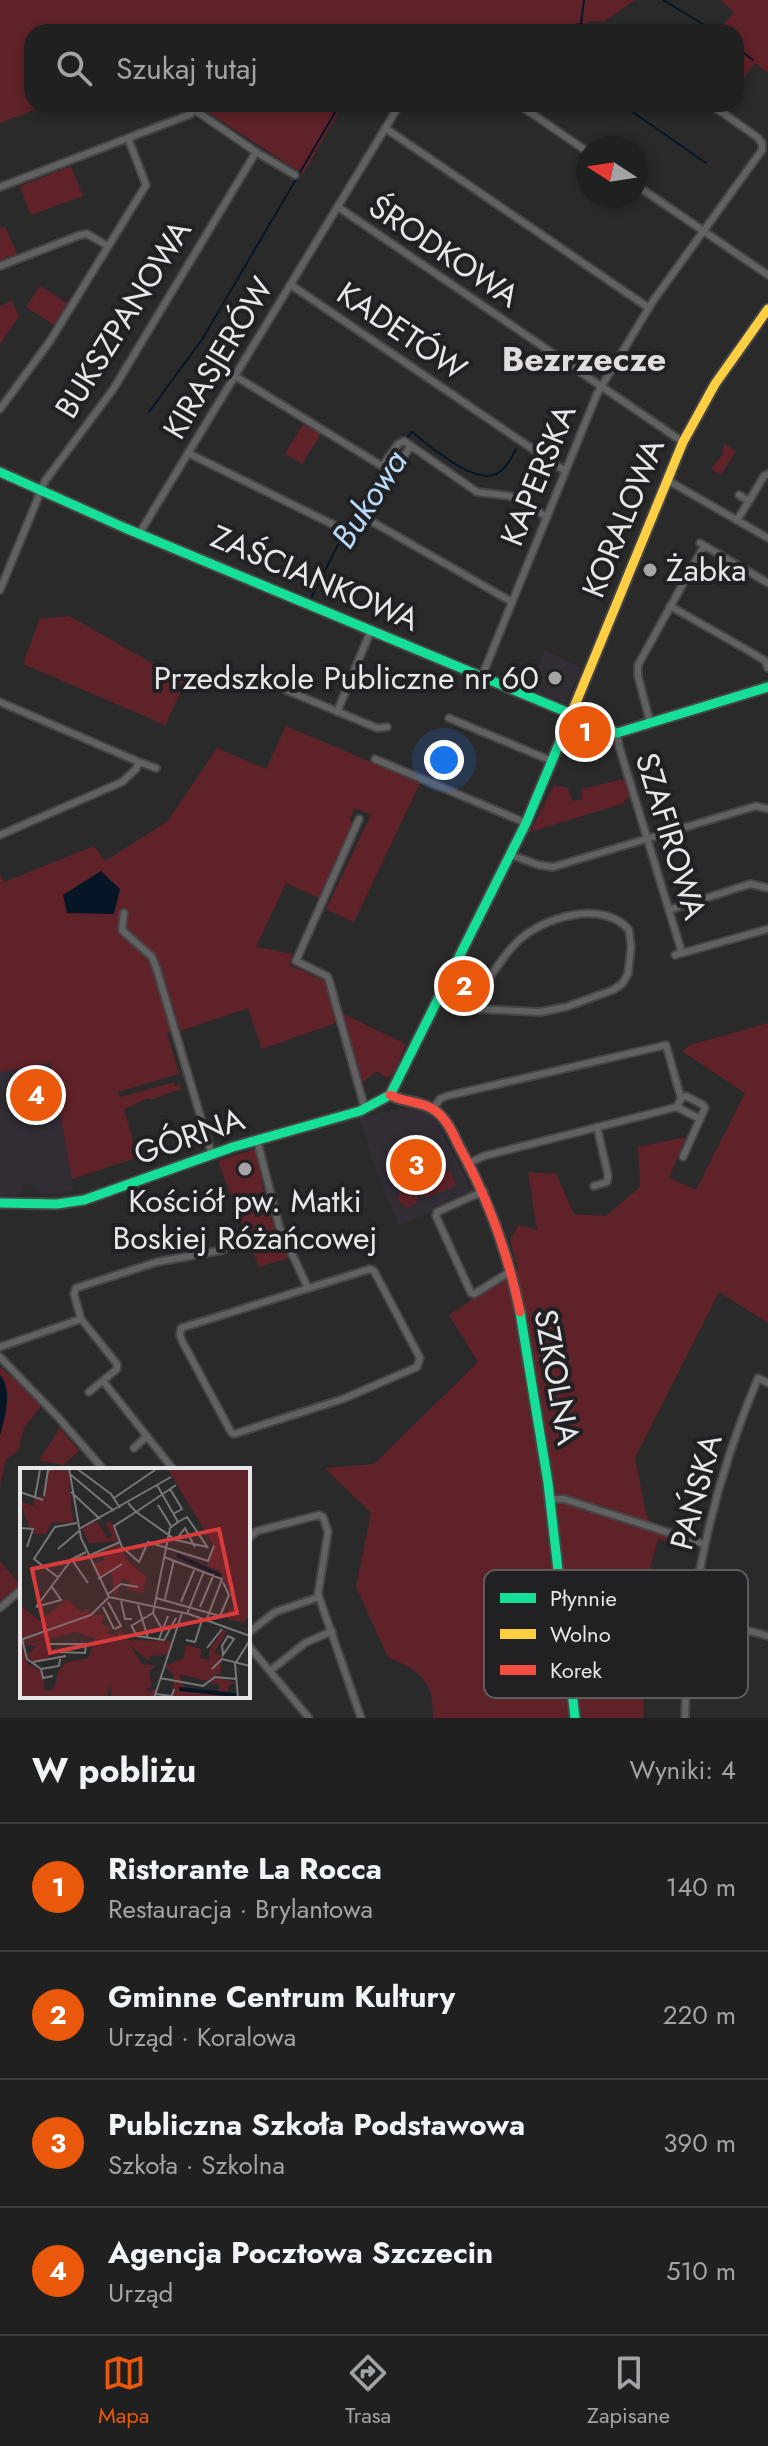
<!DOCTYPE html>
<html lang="pl">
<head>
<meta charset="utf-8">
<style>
  :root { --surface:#202020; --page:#2d2d2d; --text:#f1f3f6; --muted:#a2a3a5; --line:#3d3e3e; --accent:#ea580c }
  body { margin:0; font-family:Jost,sans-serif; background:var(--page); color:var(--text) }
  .compass { position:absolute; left:576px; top:136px; width:72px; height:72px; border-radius:50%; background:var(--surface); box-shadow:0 4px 12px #0003; rotate:282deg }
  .you { position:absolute; left:444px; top:760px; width:28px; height:28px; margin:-20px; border:6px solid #fff; border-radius:50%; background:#1a73e8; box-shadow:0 0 0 12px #1a73e833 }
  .badge { display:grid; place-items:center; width:52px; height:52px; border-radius:50%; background:var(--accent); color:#fff; font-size:26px; font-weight:700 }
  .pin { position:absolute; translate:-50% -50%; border:4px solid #fff; box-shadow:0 2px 8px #0006 }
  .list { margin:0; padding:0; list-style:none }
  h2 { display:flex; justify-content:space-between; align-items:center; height:104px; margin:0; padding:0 32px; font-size:34px }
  h2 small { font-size:26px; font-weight:400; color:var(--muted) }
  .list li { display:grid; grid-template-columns:52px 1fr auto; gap:24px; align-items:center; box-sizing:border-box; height:128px; padding:0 32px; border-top:2px solid var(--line) }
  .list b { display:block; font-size:30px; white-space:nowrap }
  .list p { margin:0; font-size:26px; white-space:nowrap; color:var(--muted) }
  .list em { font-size:26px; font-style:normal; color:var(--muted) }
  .icon { flex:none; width:44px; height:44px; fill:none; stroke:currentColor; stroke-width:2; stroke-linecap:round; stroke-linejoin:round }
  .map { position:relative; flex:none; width:768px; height:1718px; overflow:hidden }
  .search { position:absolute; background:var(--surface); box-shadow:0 4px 12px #0003; left:24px; right:24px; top:24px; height:88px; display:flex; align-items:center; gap:20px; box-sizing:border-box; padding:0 28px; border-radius:24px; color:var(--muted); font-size:30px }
  .sheet { height:616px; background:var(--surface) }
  nav { display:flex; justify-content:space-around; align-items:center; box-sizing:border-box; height:112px; border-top:2px solid var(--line); background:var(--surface); font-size:22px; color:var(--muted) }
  nav a { display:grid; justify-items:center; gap:4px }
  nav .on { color:var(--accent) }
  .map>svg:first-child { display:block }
  .built { fill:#322d35 }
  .green { fill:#5f2228 }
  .water { fill:#061626 }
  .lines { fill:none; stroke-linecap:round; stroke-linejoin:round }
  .stream { stroke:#061626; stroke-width:2 }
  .street-casing { stroke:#464546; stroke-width:10 }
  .fast-casing { stroke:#464546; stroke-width:13 }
  .slow-casing { stroke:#464546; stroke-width:13 }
  .jam-casing { stroke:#464546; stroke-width:13 }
  .street { stroke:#626162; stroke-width:6 }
  .fast { stroke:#16e098; stroke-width:9 }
  .slow { stroke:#ffcf43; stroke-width:9 }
  .jam { stroke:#f24e42; stroke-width:9 }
  .poi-dot { fill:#a5a4a6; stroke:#212022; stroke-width:3 }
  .labels { text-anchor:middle; stroke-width:8; stroke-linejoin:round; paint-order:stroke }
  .street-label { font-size:32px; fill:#e7e6e8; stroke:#212022 }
  .poi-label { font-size:32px; fill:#e7e6e8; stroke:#212022; text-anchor:start }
  .neighbourhood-label { font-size:34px; font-weight:bold; fill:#dfdde0; stroke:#212022 }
  .water-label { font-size:34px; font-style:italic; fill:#b9dbfb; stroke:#212022 }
  .inset-river { fill:none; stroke:#061626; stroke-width:4 }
  .inset-road { fill:none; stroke:#767577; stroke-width:2 }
  .view { fill:#d83b3b; fill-opacity:0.15; stroke:#d83b3b; stroke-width:4 }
  .inset-edge { fill:none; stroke:#e7e6e8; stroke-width:4 }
  .key { fill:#212022; stroke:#5c5b5d; stroke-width:2 }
  .key-label { font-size:22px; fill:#e7e6e8 }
</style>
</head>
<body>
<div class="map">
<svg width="768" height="1718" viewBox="0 0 768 1718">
  <rect width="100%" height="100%" fill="#2b2a2b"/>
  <!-- built -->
  <g class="built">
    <path d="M 545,650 L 581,668 L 565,703 L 528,688 Z"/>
    <path d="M 51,1063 L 74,1191 L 39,1194 L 32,1183 L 24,1185 L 23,1192 L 18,1195 L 0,1195 L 0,1072 Z"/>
    <path d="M 397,1109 L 419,1110 L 432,1115 L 474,1194 L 399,1225 L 375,1168 L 360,1118 Z"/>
  </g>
  <!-- green -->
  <g class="green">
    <path d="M 0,0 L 635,0 L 603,22 L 592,21 L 561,32 L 32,32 L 32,104 L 49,104 L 0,123 Z"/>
    <path d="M 721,0 L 768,0 L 768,73 L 755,63 L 740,83 L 736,81 L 736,32 L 716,32 L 734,13 Z"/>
    <path d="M 195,104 L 343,104 L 303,174 Z"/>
    <path d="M 71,166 L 83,196 L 31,215 L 20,186 Z"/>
    <path d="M 5,226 L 17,254 L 0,261 L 0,228 Z"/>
    <path d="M 40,286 L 67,303 L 54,325 L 26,307 Z"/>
    <path d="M 12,301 L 19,317 L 0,344 L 0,306 Z"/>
    <path d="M 303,424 L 321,434 L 302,464 L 285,454 Z"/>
    <path d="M 725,444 L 736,451 L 721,475 L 711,469 L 724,453 L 722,450 Z"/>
    <path d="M 68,615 L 185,682 L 165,725 L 23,664 L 40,618 L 67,617 Z"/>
    <path d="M 286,726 L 420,783 L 354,922 L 326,909 L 371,815 L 355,808 L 350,819 L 353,826 L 319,898 L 286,883 L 256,947 L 293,954 L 289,965 L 326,981 L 336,1023 L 262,1049 L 248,1008 L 180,1031 L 167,1032 L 179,1074 L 118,1092 L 120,1097 L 174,1082 L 175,1086 L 180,1085 L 181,1089 L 150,1100 L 148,1098 L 124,1109 L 138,1159 L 143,1163 L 136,1158 L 72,1179 L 51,1063 L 0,1072 L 0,874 L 4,882 L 94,846 L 105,861 L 168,821 L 217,748 L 266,769 Z"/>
    <path d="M 625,779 L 630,797 L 624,800 L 625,803 L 530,832 L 554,785 L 568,788 L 572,801 L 582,799 L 581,789 Z"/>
    <path d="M 343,1014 L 406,1044 L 394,1073 L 387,1078 L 377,1071 L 361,1083 Z"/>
    <path d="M 768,1023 L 768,1323 L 719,1292 L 635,1458 L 646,1514 L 650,1522 L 671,1528 L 667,1541 L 658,1539 L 639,1607 L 644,1718 L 433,1718 C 434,1680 421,1672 388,1657 L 356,1587 L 371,1513 L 325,1468 L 374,1464 L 478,1362 L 449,1315 L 518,1269 L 510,1239 L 519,1225 L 537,1230 L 528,1172 L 556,1174 L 574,1214 L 606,1216 L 640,1187 L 638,1147 L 686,1137 L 669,1178 L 696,1190 L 745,1093 L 682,1051 L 690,1045 Z"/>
    <path d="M 255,1149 L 269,1214 L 288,1258 L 259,1267 L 218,1161 Z"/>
    <path d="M 450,1170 L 456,1186 L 425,1198 L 419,1182 Z"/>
    <circle cx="408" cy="1197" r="10"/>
    <path d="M 0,1367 L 20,1384 L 41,1406 L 24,1428 L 18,1451 L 6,1459 L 0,1486 Z"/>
    <path d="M 60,1428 L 79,1451 L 63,1465 L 39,1460 Z"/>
    <path d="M 0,1561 L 20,1585 L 0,1602 Z"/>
  </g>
  <!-- water -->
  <g class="water">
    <path d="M 101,871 L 120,889 L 114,914 L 67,913 L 63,895 Z"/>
    <path d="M 0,1375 C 13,1389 5,1418 0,1435 Z"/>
  </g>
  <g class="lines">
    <!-- stream -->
    <g class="stream">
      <path d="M 663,0 L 716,32"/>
      <path d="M 543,32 L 550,28 L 582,24"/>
      <path d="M 580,32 L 584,0"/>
      <path d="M 736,47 L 753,60"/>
      <path d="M 621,104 L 706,163"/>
      <path d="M 149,412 L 203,338 L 340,104"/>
      <path d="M 405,440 L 412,432 C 429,446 475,485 496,474 C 506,469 511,459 516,449"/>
      <path d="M 388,466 L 401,445"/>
      <path d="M 357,518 L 365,510 L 385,472"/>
      <path d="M 311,598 L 345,531"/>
    </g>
    <!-- street casing -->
    <g class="street-casing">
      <g id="street">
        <path d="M 589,32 L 596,29 L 604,32"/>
        <path d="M 518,104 L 588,152"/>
        <path d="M 385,128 L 649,308"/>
        <path d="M 256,152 L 295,175"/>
        <path d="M 636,185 L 768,275"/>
        <path d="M 0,187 L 191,114 L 194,109"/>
        <path d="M 338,207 L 683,442"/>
        <path d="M 0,266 L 80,235 L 87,234 L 108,246"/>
        <path d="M 291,285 L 565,471"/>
        <path d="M 235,376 L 390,471 L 395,469 L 411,446"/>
        <path d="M 0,409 L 50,341 L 146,185 L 128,138"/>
        <path d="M 188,453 L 340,528 L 350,530 L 359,519 L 364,517 L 512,602"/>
        <path d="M 382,466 L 398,444 L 404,441 L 477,492 L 510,496 L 547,517"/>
        <path d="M 667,480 L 768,538"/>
        <path d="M 749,501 L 764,476 L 768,474"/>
        <path d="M 737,520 L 749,501 L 739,495"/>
        <path d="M 139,534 L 400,104"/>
        <path d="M 700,543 L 768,583"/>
        <path d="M 0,590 L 45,481 L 114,388 L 256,152 L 186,104"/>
        <path d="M 670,606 L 754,654 L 765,661 L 768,668"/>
        <path d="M 482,676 L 597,394 L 653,301 L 762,150 L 762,143 L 757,137 L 710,104"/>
        <path d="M 264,681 L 377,728 L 387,727"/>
        <path d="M 0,702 L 139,762 L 136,769 L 122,782 L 0,835"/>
        <path d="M 337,712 L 371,630"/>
        <path d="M 449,718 L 552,761"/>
        <path d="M 650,722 L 638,676 L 638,665 L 704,546"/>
        <path d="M 617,733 L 619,746 L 682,953"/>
        <path d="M 375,759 L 526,823"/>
        <path d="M 139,762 L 156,768"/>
        <path d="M 359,819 L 296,961 L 327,976 L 329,980 L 365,1109"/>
        <path d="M 511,855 L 539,865 L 553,867 L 756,806 L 768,809"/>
        <path d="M 669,910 L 750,884 L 768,888"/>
        <path d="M 124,913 L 122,930 L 152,957 L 156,967 L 212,1155"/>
        <path d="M 675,955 L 768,929"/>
        <path d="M 441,996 L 463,1006 L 475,1009 L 540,1012 L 566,1007 L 613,990 L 622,984 L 628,974 L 631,947 L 629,930 C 604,899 542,917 517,942 C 502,957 481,990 471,1008"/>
        <path d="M 433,1109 L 440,1099 L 447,1096 L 666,1045 L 681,1098"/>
        <path d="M 257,1140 L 279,1226 L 308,1288"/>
        <path d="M 683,1157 L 700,1119"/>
        <path d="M 469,1163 L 484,1156 L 677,1107 L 700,1119 L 705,1108 L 703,1105 L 686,1096 L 681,1098 L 677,1107"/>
        <path d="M 594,1186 L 607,1182 L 608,1175 L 597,1127"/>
        <path d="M 484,1191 L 437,1212 L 436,1216 L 471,1293 L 474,1294 L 511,1271"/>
        <path d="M 370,1269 L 374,1271 L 420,1358 L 417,1367 L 343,1399 L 234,1434 L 231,1432 L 182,1341 L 180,1335 L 181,1328 Z"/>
        <path d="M 81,1319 L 117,1364 L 117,1369 L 89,1392"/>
        <path d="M 0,1347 L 81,1319 L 74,1294 L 76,1288 L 157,1262 L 223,1250"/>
        <path d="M 0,1357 L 58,1417 L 104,1470"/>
        <path d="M 103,1381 L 173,1469"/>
        <path d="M 134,1448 L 147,1436"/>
        <path d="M 551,1499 L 564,1499 L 704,1544"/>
        <path d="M 248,1538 L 257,1531 L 319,1515 L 323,1517 L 328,1532 L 318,1594 L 361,1718"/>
        <path d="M 0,1608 L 22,1589"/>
        <path d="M 692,1616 L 768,1636"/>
        <path d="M 248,1633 L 275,1612 L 319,1597"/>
        <path d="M 248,1645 L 309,1718"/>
        <path d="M 271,1670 L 305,1643 L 332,1631"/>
        <path d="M 685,1718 C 687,1600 712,1487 758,1378 L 768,1383"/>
      </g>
    </g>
    <!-- fast casing -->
    <g class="fast-casing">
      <g id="fast">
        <path d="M 0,472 L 125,528 L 617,733 L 768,687"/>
        <path d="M 0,1203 L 57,1204 L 84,1200 L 233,1147 L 360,1111 L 390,1095 L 526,823 L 561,739"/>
        <path d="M 520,1312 L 548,1483 L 575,1718"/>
      </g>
    </g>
    <!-- slow casing -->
    <g class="slow-casing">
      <path id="slow" d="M 561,739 L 683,442 L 715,384 L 768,309"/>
    </g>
    <!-- jam casing -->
    <g class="jam-casing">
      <path id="jam" d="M 390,1095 C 405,1103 424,1101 437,1112 C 448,1121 454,1136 460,1148 C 489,1200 508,1254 520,1312"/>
    </g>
    <!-- street -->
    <use href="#street" class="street"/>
    <!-- fast -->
    <use href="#fast" class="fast"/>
    <!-- slow -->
    <use href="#slow" class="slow"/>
    <!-- jam -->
    <use href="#jam" class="jam"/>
  </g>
  <!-- markers -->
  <g class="poi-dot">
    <circle cx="650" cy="570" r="8"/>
    <circle cx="555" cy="678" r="8"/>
    <circle cx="245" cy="1169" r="8"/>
  </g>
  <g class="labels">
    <!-- street labels -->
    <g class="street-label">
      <text transform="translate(444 251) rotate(34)" y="11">ŚRODKOWA</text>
      <text transform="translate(123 319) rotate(-58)" y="11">BUKSZPANOWA</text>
      <text transform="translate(402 331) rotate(34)" y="11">KADETÓW</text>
      <text transform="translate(218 358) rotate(-59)" y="11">KIRASJERÓW</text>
      <text transform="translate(538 475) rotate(-68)" y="11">KAPERSKA</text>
      <text transform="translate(623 518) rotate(-68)" y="11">KORALOWA</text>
      <text transform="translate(315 578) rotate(23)" y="11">ZAŚCIANKOWA</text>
      <text transform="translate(671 836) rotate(73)" y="11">SZAFIROWA</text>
      <text transform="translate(189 1136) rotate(-19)" y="11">GÓRNA</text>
      <text transform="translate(557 1377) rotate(80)" y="11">SZKOLNA</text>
      <text transform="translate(696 1492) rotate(-75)" y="11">PAŃSKA</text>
    </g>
    <!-- poi labels -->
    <g class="poi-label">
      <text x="666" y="581">Żabka</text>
      <text x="539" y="689" text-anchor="end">Przedszkole Publiczne nr 60</text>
      <text x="245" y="1212" text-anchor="middle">Kościół pw. Matki<tspan x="245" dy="37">Boskiej Różańcowej</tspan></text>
    </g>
    <!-- neighbourhood labels -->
    <g class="neighbourhood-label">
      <text x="584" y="371">Bezrzecze</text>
    </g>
    <!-- water labels -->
    <g class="water-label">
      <text transform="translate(369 499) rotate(-57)" y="12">Bukowa</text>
    </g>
  </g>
  <!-- overview -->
  <g transform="translate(20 1468)">
    <rect width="230" height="230" fill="#2b2a2b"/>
    <path d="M 48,0 L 53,55 L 32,54 L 26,66 L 12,66 L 0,34 L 14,38 L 14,29 L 24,28 L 29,2 ZM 147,0 L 230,0 L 230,146 L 224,155 L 207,151 L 209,140 L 214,141 L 218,135 L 199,102 L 187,98 L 194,78 ZM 77,53 L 88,71 L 92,67 L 85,56 L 91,53 L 99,73 L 69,75 L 62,60 ZM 99,76 L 108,93 L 126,109 L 123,125 L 107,121 L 109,113 L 102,111 L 95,130 L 91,104 L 79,110 L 72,97 L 84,92 L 81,83 ZM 47,131 L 62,145 L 66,141 L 73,147 L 84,146 L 81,155 L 91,162 L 86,165 L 97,168 L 100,160 L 107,172 L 153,173 L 148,186 L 130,188 L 129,193 L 110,177 L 122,196 L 136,198 L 129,203 L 132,219 L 125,221 L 131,224 L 135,220 L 134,230 L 91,230 L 91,216 L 87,230 L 0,230 L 0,137 L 20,153 ZM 55,164 L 75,170 L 68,190 L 47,194 L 39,202 L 34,221 L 25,223 L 21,203 L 8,196 L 2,176 L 26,170 L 4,177 L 16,178 L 7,187 L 13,194 L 29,190 L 27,171 ZM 203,162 L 207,163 L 194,185 L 203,188 L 200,206 L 192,208 L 216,215 L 209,217 L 208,226 L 217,230 L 154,230 L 154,206 L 144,198 L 163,191 L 166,177 L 181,181 L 180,190 L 190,192 L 189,183 ZM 159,206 L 199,216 L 199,225 L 165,222 Z" fill="#5f2228" fill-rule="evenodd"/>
    <path class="inset-river" d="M 157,87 L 201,108M 159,221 L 216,227"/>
    <path class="inset-road" d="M 49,0 L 61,70 L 89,129M 56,0 L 91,26 L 100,40M 51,7 L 94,43M 137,17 L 158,54 L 167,49 L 188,80M 150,21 L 162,41 L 153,46M 0,24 L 23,32M 51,24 L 80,51M 24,28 L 28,2 L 36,0M 15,29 L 20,2M 94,30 L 135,2M 108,35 L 116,44 L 156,17M 138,37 L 151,58M 0,60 L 13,61 L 7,79M 59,61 L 151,9M 156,72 L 165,60 L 175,79M 187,79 L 156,72 L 116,44 L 94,58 L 102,79 L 119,94 L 128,74 L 188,93 L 194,78M 38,81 L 59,63M 68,88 L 100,74M 144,89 L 202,111 L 186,153M 52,92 L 68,115M 39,110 L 14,91 L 35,59 L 57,55M 78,111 L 102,96M 87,127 L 101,116 L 118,119M 89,129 L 169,146 L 230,168M 136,130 L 200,148 L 209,127 L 203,114M 145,131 L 154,92M 101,133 L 105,151 L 112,151M 88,134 L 101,158 L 95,161M 161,134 L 175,100M 118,137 L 128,170M 16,139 L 52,91 L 66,84M 16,139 L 41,132 L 32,119M 83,139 L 94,161M 180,139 L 194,106M 167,146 L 184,103M 111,157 L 117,168 L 144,172 L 156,150M 111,158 L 133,145M 142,161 L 133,145 L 150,60 L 158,54M 208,168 L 214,171 L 203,187 L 202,178 ZM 2,171 L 7,191 L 21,201 L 23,210 L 33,208M 139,171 L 148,148M 0,172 L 71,147 L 89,129M 166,172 L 175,174 L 182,152M 27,176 L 66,176 L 65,185 L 39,184M 187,180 L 202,161M 13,194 L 46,188M 21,201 L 39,198 L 40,191M 192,201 L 202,191 L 230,198M 140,210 L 183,218 L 195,209 L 217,211M 135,226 L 152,228 L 154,221M 134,230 L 162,145M 218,230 L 215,196 L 230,172"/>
    <path class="view" d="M 199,61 L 217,145 L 30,185 L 12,101 Z"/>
    <rect width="230" height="230" class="inset-edge"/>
  </g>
  <!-- legend -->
  <rect x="484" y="1570" width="264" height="128" rx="12" class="key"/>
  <rect x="500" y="1593" width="36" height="10" fill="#16e098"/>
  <rect x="500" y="1629" width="36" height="10" fill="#ffcf43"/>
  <rect x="500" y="1665" width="36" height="10" fill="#f24e42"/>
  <g class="key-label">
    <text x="550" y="1606">Płynnie</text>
    <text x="550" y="1642">Wolno</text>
    <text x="550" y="1678">Korek</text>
  </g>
</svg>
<svg class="compass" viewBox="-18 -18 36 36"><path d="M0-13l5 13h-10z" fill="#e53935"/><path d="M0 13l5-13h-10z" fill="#a2a3a5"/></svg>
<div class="you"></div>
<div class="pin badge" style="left:585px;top:732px">1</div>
<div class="pin badge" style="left:464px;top:986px">2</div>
<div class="pin badge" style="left:416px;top:1165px">3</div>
<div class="pin badge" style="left:36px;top:1095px">4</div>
<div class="search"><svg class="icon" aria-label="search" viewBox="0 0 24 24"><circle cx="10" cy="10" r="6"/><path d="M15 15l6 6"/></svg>Szukaj tutaj</div>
</div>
<section class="sheet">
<h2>W pobliżu<small>Wyniki: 4</small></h2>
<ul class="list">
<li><span class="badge">1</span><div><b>Ristorante La Rocca</b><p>Restauracja · Brylantowa</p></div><em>140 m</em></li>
<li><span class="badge">2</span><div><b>Gminne Centrum Kultury</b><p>Urząd · Koralowa</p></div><em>220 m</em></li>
<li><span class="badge">3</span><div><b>Publiczna Szkoła Podstawowa</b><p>Szkoła · Szkolna</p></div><em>390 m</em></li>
<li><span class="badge">4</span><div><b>Agencja Pocztowa Szczecin</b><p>Urząd</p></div><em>510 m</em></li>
</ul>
</section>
<nav>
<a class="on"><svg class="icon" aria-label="map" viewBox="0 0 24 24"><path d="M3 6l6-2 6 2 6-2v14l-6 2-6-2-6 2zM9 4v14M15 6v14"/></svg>Mapa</a>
<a><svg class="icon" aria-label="directions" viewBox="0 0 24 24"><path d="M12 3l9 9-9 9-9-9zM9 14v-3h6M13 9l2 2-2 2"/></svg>Trasa</a>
<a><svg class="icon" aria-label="saved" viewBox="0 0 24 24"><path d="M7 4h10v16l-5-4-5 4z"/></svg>Zapisane</a>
</nav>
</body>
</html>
